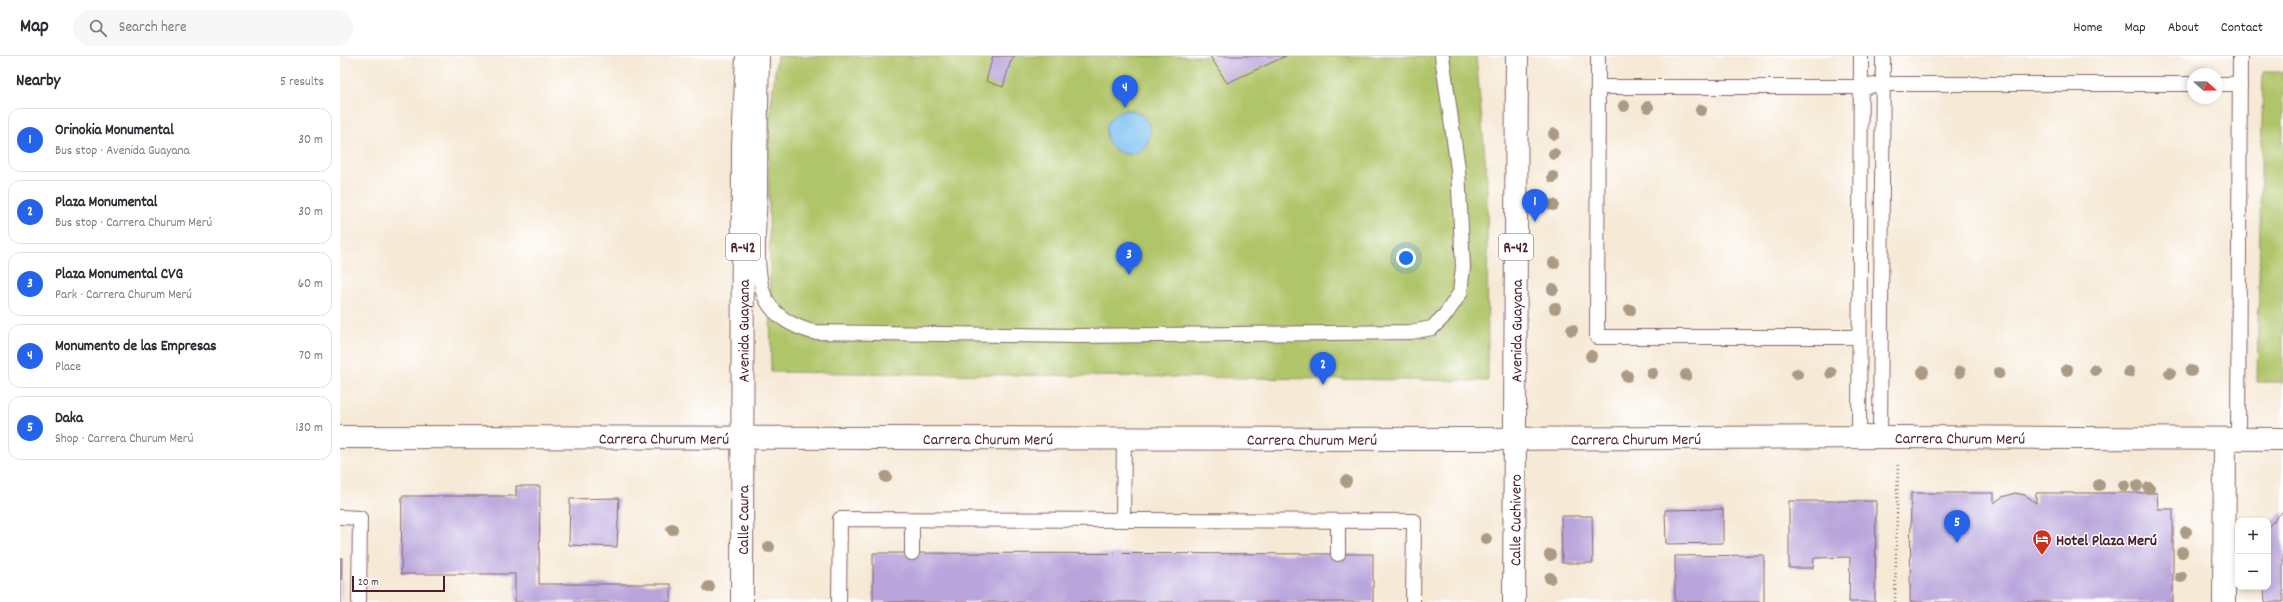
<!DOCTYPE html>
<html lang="en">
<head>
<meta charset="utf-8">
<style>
  :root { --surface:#fff; --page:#f7f7f7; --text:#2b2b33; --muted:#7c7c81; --line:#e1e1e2; --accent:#2563eb }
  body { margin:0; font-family:Dekko,sans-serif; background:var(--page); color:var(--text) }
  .controls { position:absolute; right:12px; bottom:12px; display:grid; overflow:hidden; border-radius:8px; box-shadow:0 2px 6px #0003 }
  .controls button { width:36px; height:36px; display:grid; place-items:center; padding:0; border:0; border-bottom:1px solid var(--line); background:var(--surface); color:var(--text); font:20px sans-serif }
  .compass { position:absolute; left:1847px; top:12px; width:36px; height:36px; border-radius:50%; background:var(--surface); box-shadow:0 2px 6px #0003; rotate:110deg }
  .scale { position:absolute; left:12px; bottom:10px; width:93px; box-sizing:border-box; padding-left:4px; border:2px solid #4a1f2b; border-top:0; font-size:11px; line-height:14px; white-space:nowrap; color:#4a1f2b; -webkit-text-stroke:3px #fff; paint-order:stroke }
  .you { position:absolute; left:1066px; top:202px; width:14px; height:14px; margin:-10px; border:3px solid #fff; border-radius:50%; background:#1a73e8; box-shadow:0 0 0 6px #1a73e833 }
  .badge { display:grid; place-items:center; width:26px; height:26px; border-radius:50%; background:var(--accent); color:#fff; font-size:13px; font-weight:700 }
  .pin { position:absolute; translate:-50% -33px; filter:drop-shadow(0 1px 2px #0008) }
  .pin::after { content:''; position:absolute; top:21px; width:14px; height:12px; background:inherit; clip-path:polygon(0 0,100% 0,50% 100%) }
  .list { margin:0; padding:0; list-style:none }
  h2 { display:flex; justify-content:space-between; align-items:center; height:52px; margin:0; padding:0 16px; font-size:17px }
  h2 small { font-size:13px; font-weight:400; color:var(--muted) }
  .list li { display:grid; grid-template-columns:26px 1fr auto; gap:12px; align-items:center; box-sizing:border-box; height:64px; margin:0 8px 8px; padding:0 8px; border:1px solid var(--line); border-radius:12px }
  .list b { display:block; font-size:15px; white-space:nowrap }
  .list p { margin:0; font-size:13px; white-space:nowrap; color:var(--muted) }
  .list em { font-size:13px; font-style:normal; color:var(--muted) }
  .icon { flex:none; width:22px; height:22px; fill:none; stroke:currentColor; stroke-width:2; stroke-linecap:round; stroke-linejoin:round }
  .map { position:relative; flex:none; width:1943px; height:546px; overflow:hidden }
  header { display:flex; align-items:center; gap:24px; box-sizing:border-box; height:56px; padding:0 20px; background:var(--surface); border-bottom:1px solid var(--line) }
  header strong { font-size:19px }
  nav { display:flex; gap:22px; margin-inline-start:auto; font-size:14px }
  .search { width:280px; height:36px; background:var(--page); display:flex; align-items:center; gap:10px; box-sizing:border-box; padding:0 14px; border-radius:22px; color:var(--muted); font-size:15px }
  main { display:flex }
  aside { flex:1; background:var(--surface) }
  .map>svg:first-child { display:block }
  .green { fill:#b0c569; stroke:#7d724a }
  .water { fill:#78bff0; stroke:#616f8e }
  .building { fill:#b9a5db }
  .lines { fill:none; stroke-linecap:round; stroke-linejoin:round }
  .lane-casing { stroke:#866666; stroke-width:16 }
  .street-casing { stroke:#866666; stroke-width:24 }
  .primary-casing { stroke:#866666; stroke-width:24 }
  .path { stroke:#866666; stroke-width:2.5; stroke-dasharray:1 3; stroke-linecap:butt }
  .lane { stroke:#fff; stroke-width:14 }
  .street { stroke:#fff; stroke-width:22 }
  .primary { stroke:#fff; stroke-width:22 }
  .tree { fill:#ab9a84 }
  .labels { text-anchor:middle; stroke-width:3; stroke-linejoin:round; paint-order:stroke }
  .shield { fill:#fff; stroke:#80626b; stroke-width:1 }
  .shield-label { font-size:15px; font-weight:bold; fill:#4a1f2b }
  .street-label { font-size:16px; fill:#4a1f2b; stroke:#fff }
  .poi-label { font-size:16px; font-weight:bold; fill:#4a1f2b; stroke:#fff; text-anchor:start }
</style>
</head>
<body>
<header>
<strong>Map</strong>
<div class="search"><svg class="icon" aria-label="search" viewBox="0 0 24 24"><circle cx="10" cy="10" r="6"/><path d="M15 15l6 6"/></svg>Search here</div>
<nav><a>Home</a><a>Map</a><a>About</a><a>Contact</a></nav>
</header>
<main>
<aside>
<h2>Nearby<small>5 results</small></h2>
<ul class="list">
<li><span class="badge">1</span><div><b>Orinokia Monumental</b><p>Bus stop · Avenida Guayana</p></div><em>30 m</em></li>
<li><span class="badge">2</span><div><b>Plaza Monumental</b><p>Bus stop · Carrera Churum Merú</p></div><em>30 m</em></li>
<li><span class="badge">3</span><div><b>Plaza Monumental CVG</b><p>Park · Carrera Churum Merú</p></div><em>60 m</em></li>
<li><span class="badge">4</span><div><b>Monumento de las Empresas</b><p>Place</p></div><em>70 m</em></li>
<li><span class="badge">5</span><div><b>Daka</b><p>Shop · Carrera Churum Merú</p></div><em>130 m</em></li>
</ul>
</aside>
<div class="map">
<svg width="1943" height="546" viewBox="0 0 1943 546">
  <rect width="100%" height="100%" fill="#fff"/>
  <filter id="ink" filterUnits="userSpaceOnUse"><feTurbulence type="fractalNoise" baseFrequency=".025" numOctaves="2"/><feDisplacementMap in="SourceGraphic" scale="8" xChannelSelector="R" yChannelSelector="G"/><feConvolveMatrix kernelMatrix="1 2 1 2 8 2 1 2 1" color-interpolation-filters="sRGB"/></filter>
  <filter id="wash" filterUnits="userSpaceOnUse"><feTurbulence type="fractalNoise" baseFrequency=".012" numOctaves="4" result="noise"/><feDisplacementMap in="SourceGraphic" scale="16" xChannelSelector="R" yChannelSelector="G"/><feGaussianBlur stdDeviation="0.9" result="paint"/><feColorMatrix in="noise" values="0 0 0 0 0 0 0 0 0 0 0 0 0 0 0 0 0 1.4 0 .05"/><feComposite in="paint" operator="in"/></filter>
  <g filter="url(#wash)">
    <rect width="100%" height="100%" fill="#f6e9d5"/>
    <!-- green -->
    <g class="green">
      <path d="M 437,0 L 1136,0 L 1147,122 L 1148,325 L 431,316 L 428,74 Z"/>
      <path d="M 1923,16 L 1943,16 L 1943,326 L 1917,326 Z"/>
    </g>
    <!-- water -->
    <circle class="water" cx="788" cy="76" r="22"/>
    <g id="blocks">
      <!-- building -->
      <g class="building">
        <path d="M 653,0 L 675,0 L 670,7 L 663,31 L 646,25 Z"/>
        <path d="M 870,0 L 946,0 L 887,27 Z"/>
        <path d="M 176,430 L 200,430 L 199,528 L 331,528 L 331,546 L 175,546 L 175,518 L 61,518 L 62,440 L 176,440 Z"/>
        <path d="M 1571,437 L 1654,437 L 1654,447 L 1662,441 L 1675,437 L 1685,439 L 1696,447 L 1696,437 L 1817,437 L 1818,453 L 1833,453 L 1833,546 L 1570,546 Z"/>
        <path d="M 279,442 L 277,491 L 229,489 L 230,443 Z"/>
        <path d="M 1449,445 L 1536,445 L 1535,546 L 1509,546 L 1510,501 L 1474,502 L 1473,512 L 1449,512 Z"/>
        <path d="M 1383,453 L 1383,487 L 1326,488 L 1325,454 Z"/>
        <path d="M 1943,455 L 1943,546 L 1925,546 L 1924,531 L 1928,531 L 1928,471 Z"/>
        <path d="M 1221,460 L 1252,460 L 1253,507 L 1222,507 Z"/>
        <path d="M 533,497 L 1033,498 L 1033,546 L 533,546 Z"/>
        <path d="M 1424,499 L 1424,546 L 1335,546 L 1335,500 Z"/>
        <path d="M 0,502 L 2,502 L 1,546 L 0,546 Z"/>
      </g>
    </g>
  </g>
  <g filter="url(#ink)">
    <use href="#blocks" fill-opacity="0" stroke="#866666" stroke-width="1"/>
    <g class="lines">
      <!-- lane casing -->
      <g class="lane-casing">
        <g id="lane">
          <path d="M 422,0 C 421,45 420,91 420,136 C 419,164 413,221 427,245 C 436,261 455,271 473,276 L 739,280 L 1071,276 L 1092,272 L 1106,258 L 1120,237 L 1123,211 L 1118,113 L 1102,0"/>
          <path d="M 1258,0 L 1257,281 L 1519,281"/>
          <path d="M 1877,28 L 1900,28"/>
          <path d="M 1258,31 L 1521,31 L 1543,28 L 1853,28"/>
          <path d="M 1519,381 L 1521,0"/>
          <path d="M 1540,381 L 1543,0"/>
          <path d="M 1898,383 L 1900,0"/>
          <path d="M 0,461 L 20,462 L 19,546"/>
          <path d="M 783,464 L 784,382"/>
          <path d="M 572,497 L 572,464"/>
          <path d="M 998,498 L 998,465"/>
          <path d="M 499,546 L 500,463 L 1074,465 L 1073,546"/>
        </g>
      </g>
      <!-- street casing -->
      <g class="street-casing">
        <g id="street">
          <path id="s1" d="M 0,381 L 1136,383 L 1558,381 L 1943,383"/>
          <path d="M 1884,546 L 1885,383"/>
        </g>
      </g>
      <!-- primary casing -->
      <g class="primary-casing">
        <g id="primary">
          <path id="s2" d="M 402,546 L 403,90 L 407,0"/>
          <path id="s3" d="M 1174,546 L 1177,0"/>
        </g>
      </g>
      <!-- path -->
      <path class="path" d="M 1555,546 L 1558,407"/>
      <!-- lane -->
      <use href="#lane" class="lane"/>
      <!-- street -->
      <use href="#street" class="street"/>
      <!-- primary -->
      <use href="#primary" class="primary"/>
    </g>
    <!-- trees -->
    <g class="tree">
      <circle cx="1284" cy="50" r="6"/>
      <circle cx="1308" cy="51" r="6"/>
      <circle cx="1361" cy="54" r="6"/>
      <circle cx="1214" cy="78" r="6"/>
      <circle cx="1214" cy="98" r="6"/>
      <circle cx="1213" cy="121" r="6"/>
      <circle cx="1213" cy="149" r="6"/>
      <circle cx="1214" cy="207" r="6"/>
      <circle cx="1213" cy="233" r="6"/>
      <circle cx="1215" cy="252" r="6"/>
      <circle cx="1290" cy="254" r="6"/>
      <circle cx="1232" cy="274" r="6"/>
      <circle cx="1251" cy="300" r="6"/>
      <circle cx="1727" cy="314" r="6"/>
      <circle cx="1755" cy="314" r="6"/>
      <circle cx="1851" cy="315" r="6"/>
      <circle cx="1583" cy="316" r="6"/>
      <circle cx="1620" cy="316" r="6"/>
      <circle cx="1789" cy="316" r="6"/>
      <circle cx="1312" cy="317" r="6"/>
      <circle cx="1491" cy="317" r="6"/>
      <circle cx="1659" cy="317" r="6"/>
      <circle cx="1830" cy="317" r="6"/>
      <circle cx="1457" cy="318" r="6"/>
      <circle cx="1346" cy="319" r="6"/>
      <circle cx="1287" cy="320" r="6"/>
      <circle cx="546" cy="421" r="6"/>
      <circle cx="1006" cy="425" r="6"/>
      <circle cx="1759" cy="429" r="6"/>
      <circle cx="1784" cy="430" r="6"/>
      <circle cx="1797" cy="430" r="6"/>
      <circle cx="1809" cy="432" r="6"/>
      <circle cx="332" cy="473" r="6"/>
      <circle cx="1846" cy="476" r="6"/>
      <circle cx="1146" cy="483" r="6"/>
      <circle cx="429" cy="491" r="6"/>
      <circle cx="1842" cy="496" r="6"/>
      <circle cx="1210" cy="499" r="6"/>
      <circle cx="1841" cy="521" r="6"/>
      <circle cx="1210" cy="522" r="6"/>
      <circle cx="369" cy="531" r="6"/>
    </g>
  </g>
  <!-- icons -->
  <defs>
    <g id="hotel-pin" transform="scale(1)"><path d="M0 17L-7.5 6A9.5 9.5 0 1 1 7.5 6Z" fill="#c8321e" stroke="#fff"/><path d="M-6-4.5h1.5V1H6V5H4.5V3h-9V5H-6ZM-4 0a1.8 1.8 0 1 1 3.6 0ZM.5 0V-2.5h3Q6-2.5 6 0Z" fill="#fff"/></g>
  </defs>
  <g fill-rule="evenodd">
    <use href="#hotel-pin" x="1702" y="483"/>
  </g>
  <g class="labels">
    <!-- shield labels -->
    <g class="shield">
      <rect x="386" y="178" width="34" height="26" rx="3"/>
      <rect x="1159" y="178" width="34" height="26" rx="3"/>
    </g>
    <g class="shield-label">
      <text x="403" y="196">R-42</text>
      <text x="1176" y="196">R-42</text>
    </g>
    <!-- street labels -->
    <g class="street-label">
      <text dy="6" stroke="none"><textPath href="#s2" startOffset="271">Avenida Guayana</textPath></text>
      <text dy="6" stroke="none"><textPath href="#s3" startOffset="271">Avenida Guayana</textPath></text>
      <text dy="6" stroke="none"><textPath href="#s1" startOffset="1620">Carrera Churum Merú</textPath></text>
      <text dy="6" stroke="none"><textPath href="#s1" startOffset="324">Carrera Churum Merú</textPath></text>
      <text dy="6" stroke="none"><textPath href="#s1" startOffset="648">Carrera Churum Merú</textPath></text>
      <text dy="6" stroke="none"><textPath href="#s1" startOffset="972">Carrera Churum Merú</textPath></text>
      <text dy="6" stroke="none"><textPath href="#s1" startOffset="1296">Carrera Churum Merú</textPath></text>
      <text dy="6" stroke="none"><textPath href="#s2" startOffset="82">Calle Caura</textPath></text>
      <text dy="6" stroke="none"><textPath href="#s3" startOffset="82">Calle Cuchivero</textPath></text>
    </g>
    <!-- poi labels -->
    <g class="poi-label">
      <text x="1716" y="489">Hotel Plaza Merú</text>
    </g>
  </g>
</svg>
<div class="controls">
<button>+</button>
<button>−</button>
</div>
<svg class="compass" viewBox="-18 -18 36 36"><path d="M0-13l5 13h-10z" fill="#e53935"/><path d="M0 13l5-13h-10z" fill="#7c7c81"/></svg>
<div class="scale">20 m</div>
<div class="you"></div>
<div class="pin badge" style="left:1195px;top:166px">1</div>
<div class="pin badge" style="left:983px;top:329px">2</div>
<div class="pin badge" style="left:789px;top:219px">3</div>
<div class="pin badge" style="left:785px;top:52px">4</div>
<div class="pin badge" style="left:1617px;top:487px">5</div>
</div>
</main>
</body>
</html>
